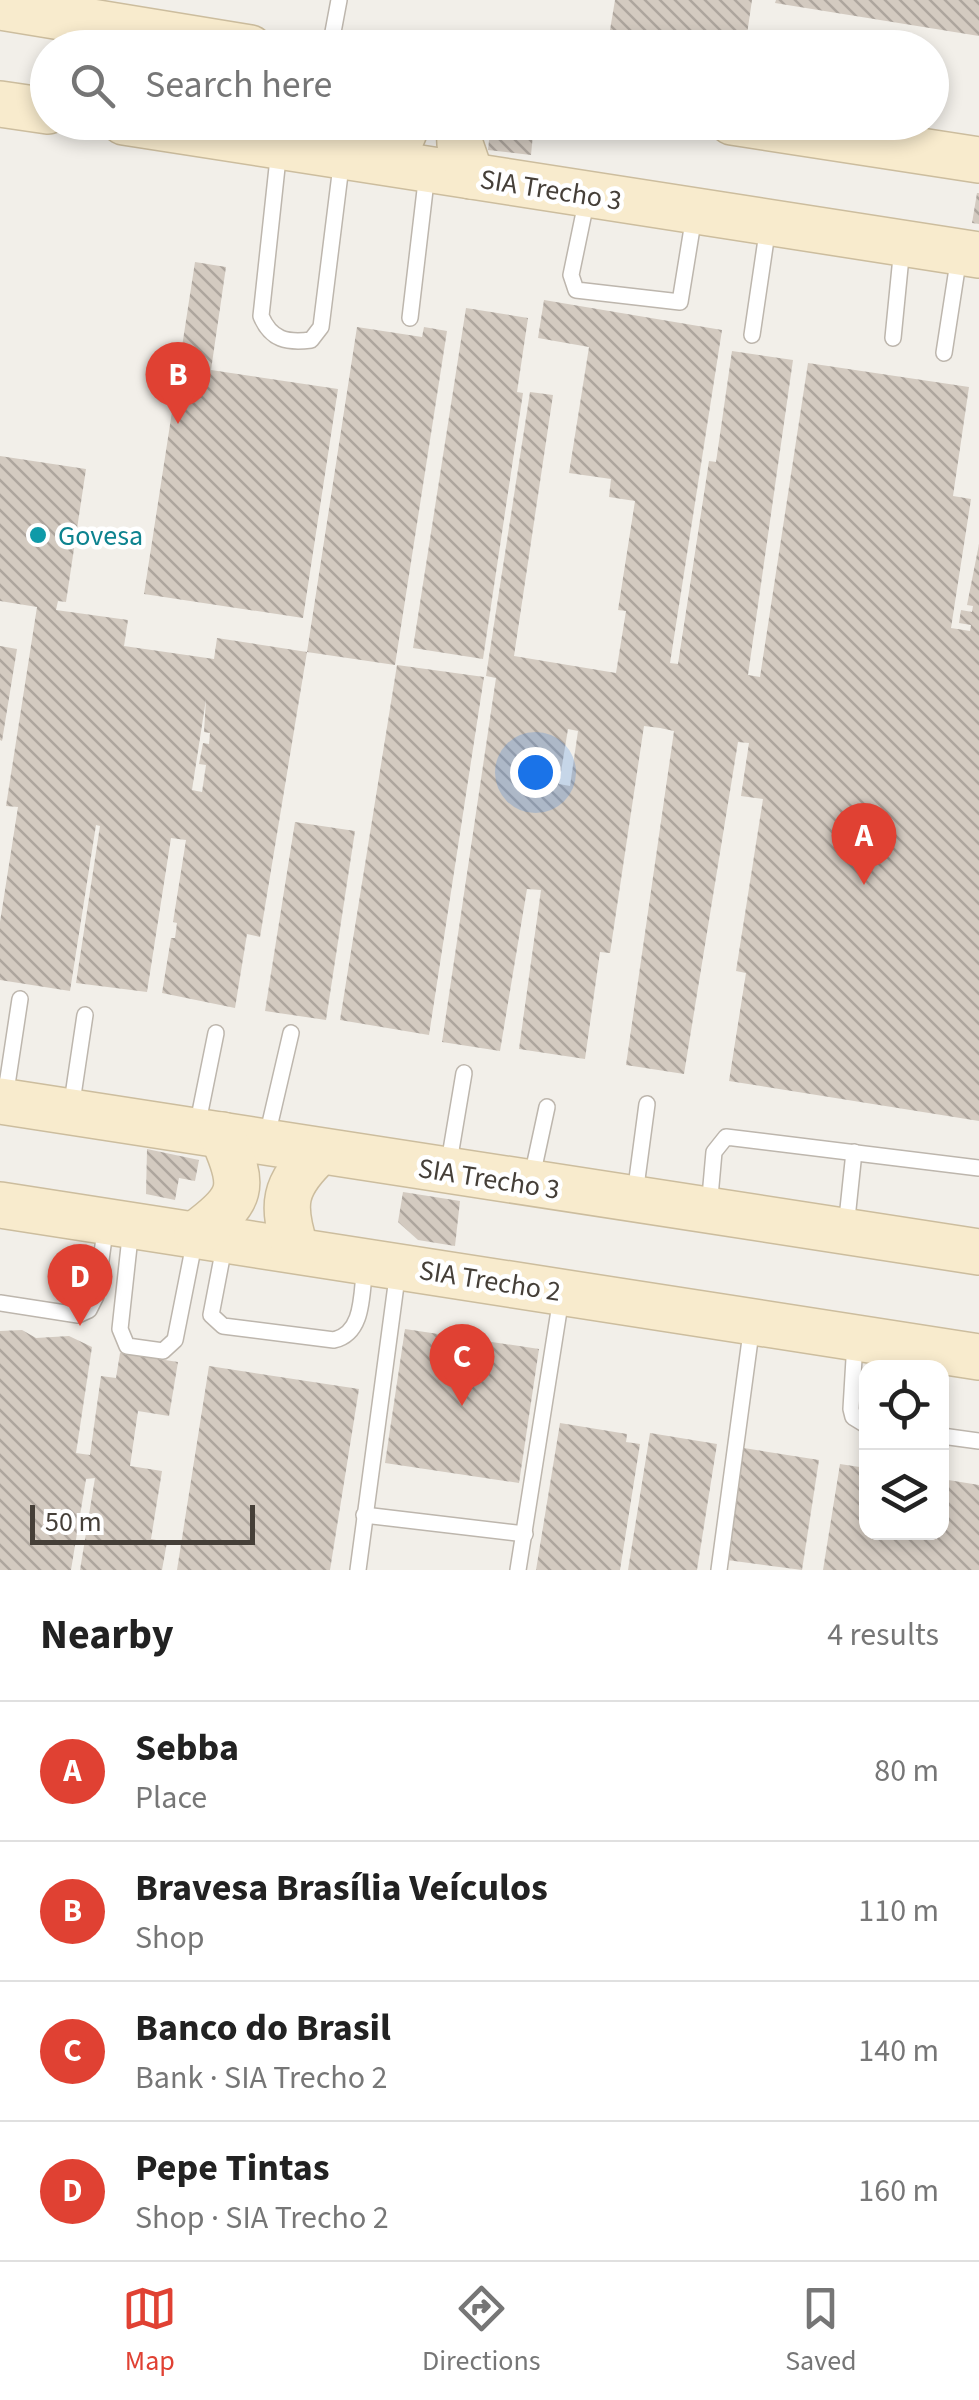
<!DOCTYPE html>
<html lang="en">
<head>
<meta charset="utf-8">
<style>
  :root { --surface:#fff; --page:#f6f6f6; --text:#222; --muted:#767676; --line:#e0e0e0; --accent:#e04133 }
  body { margin:0; font-family:"Source Sans 3",sans-serif; background:var(--page); color:var(--text) }
  .controls { position:absolute; right:30px; bottom:30px; display:grid; overflow:hidden; border-radius:20px; box-shadow:0 5px 15px #0003 }
  .controls button { width:90px; height:90px; display:grid; place-items:center; padding:0; border:0; border-bottom:2px solid var(--line); background:var(--surface); color:var(--text); font:50px sans-serif }
  .scale { position:absolute; left:30px; bottom:25px; width:225px; box-sizing:border-box; padding-left:10px; border:5px solid #453f38; border-top:0; font-size:28px; line-height:35px; white-space:nowrap; color:#453f38; -webkit-text-stroke:8px #fff; paint-order:stroke }
  .you { position:absolute; left:535px; top:772px; width:35px; height:35px; margin:-25px; border:8px solid #fff; border-radius:50%; background:#1a73e8; box-shadow:0 0 0 15px #1a73e833 }
  .badge { display:grid; place-items:center; width:65px; height:65px; border-radius:50%; background:var(--accent); color:#fff; font-size:32px; font-weight:700 }
  .pin { position:absolute; translate:-50% -82px; filter:drop-shadow(0 2px 5px #0008) }
  .pin::after { content:''; position:absolute; top:52px; width:35px; height:30px; background:inherit; clip-path:polygon(0 0,100% 0,50% 100%) }
  .list { margin:0; padding:0; list-style:none }
  h2 { display:flex; justify-content:space-between; align-items:center; height:130px; margin:0; padding:0 40px; font-size:42px }
  h2 small { font-size:32px; font-weight:400; color:var(--muted) }
  .list li { display:grid; grid-template-columns:65px 1fr auto; gap:30px; align-items:center; box-sizing:border-box; height:140px; padding:0 40px; border-top:2px solid var(--line) }
  .list b { display:block; font-size:38px; white-space:nowrap }
  .list p { margin:0; font-size:32px; white-space:nowrap; color:var(--muted) }
  .list em { font-size:32px; font-style:normal; color:var(--muted) }
  .icon { flex:none; width:55px; height:55px; fill:none; stroke:currentColor; stroke-width:2; stroke-linecap:round; stroke-linejoin:round }
  .map { position:relative; flex:none; width:979px; height:1570px; overflow:hidden }
  .search { position:absolute; background:var(--surface); box-shadow:0 5px 15px #0003; left:30px; right:30px; top:30px; height:110px; display:flex; align-items:center; gap:25px; box-sizing:border-box; padding:0 35px; border-radius:55px; color:var(--muted); font-size:38px }
  .sheet { height:690px; background:var(--surface) }
  nav { display:flex; justify-content:space-around; align-items:center; box-sizing:border-box; height:140px; border-top:2px solid var(--line); background:var(--surface); font-size:28px; color:var(--muted) }
  nav a { display:grid; justify-items:center; gap:5px }
  nav .on { color:var(--accent) }
  .map>svg:first-child { display:block }
  .building { fill:url(#building-back-hatch); fill-rule:evenodd }
  .lines { fill:none; stroke-linecap:round; stroke-linejoin:round }
  .lane-casing { stroke:#bdb6ad; stroke-width:18 }
  .secondary-casing { stroke:#ccbd9e; stroke-width:48 }
  .lane { stroke:#fff; stroke-width:15 }
  .secondary { stroke:#f8ebcd; stroke-width:45 }
  .culture-dot { fill:#0f9aa8; stroke:#fff; stroke-width:4 }
  .labels { text-anchor:middle; stroke-width:9; stroke-linejoin:round; paint-order:stroke }
  .street-label { font-size:28px; fill:#453f38; stroke:#fff }
  .culture-label { font-size:28px; fill:#0d838f; stroke:#fff; text-anchor:start }
</style>
</head>
<body>
<div class="map">
<svg width="979" height="1570" viewBox="0 0 979 1570">
  <defs>
    <pattern id="building-back-hatch" width="6" height="6" patternUnits="userSpaceOnUse" patternTransform="scale(2.5)"><rect width="6" height="6" fill="#d3cac0"/><path d="M-1 5l2 2M0 0l6 6M5-1l2 2" fill="none" stroke="#ada59d"/></pattern>
  </defs>
  <rect width="100%" height="100%" fill="#f2efe9"/>
  <!-- building -->
  <g class="building">
    <path d="M 615,0 L 752,0 L 745,48 L 681,48 L 609,36 Z"/>
    <path d="M 776,0 L 979,0 L 979,36 L 775,3 Z"/>
    <path d="M 327,122 L 349,122 L 347,135 L 326,132 Z"/>
    <path d="M 357,122 L 378,122 L 368,131 L 356,129 Z"/>
    <path d="M 491,122 L 534,124 L 531,155 L 488,150 Z"/>
    <path d="M 977,193 L 979,193 L 979,224 L 972,223 Z"/>
    <path d="M 195,262 L 226,267 L 211,370 L 338,389 L 303,618 L 144,594 Z"/>
    <path d="M 544,300 L 722,330 L 670,663 L 678,664 L 709,461 L 716,462 L 732,351 L 793,360 L 748,675 L 760,677 L 808,363 L 969,387 L 953,496 L 971,499 L 951,628 L 970,631 L 971,625 L 959,623 L 961,610 L 972,612 L 973,606 L 967,605 L 979,544 L 979,1121 L 729,1081 L 746,973 L 736,971 L 763,799 L 741,796 L 749,743 L 738,742 L 684,1074 L 626,1065 L 674,731 L 660,728 L 644,726 L 610,953 L 600,952 L 585,1059 L 519,1049 L 541,890 L 527,889 L 500,1051 L 442,1042 L 496,678 L 486,676 L 530,392 L 553,395 L 514,656 L 616,673 L 626,611 L 618,610 L 635,501 L 609,497 L 611,479 L 569,473 L 589,347 L 538,338 ZM 568,729 L 578,731 L 570,786 L 559,784 Z"/>
    <path d="M 466,308 L 528,318 L 517,392 L 523,393 L 483,659 L 413,648 Z"/>
    <path d="M 357,327 L 422,337 L 424,327 L 447,331 L 395,665 L 307,652 Z"/>
    <path d="M 0,456 L 86,469 L 66,602 L 58,601 L 56,610 L 128,620 L 124,646 L 214,659 L 217,638 L 307,652 L 260,937 L 247,934 L 235,1008 L 162,993 L 171,938 L 175,938 L 177,923 L 173,922 L 186,840 L 171,838 L 147,992 L 76,983 L 100,826 L 96,825 L 70,991 L 0,980 L 0,922 L 18,807 L 6,806 L 37,607 L 0,601 ZM 206,699 L 204,732 L 210,733 L 209,744 L 203,743 L 199,764 L 206,765 L 202,792 L 192,790 Z"/>
    <path d="M 0,646 L 17,649 L 2,741 L 0,740 Z"/>
    <path d="M 397,665 L 484,677 L 429,1035 L 340,1020 Z"/>
    <path d="M 295,822 L 355,831 L 326,1020 L 265,1011 Z"/>
    <path d="M 147,1149 L 199,1160 L 195,1181 L 179,1178 L 175,1200 L 146,1194 Z"/>
    <path d="M 403,1192 L 460,1201 L 455,1246 L 418,1240 L 398,1222 Z"/>
    <path d="M 405,1329 L 539,1349 L 519,1483 L 385,1463 Z"/>
    <path d="M 22,1330 L 36,1338 L 69,1336 L 92,1347 L 76,1453 L 90,1455 L 101,1376 L 116,1378 L 120,1353 L 178,1362 L 169,1416 L 138,1411 L 130,1466 L 162,1471 L 151,1539 L 167,1542 L 162,1570 L 80,1570 L 95,1478 L 86,1479 L 71,1570 L 0,1570 L 0,1331 Z"/>
    <path d="M 209,1366 L 359,1389 L 330,1570 L 177,1570 Z"/>
    <path d="M 560,1423 L 627,1434 L 626,1442 L 640,1444 L 620,1570 L 536,1570 Z"/>
    <path d="M 650,1433 L 717,1444 L 697,1570 L 628,1570 Z"/>
    <path d="M 744,1448 L 819,1460 L 802,1570 L 727,1560 Z"/>
    <path d="M 840,1464 L 866,1468 L 866,1532 L 942,1532 L 942,1479 L 979,1485 L 979,1570 L 823,1570 Z"/>
  </g>
  <g class="lines">
    <!-- lane casing -->
    <g class="lane-casing">
      <g id="lane">
        <path d="M 330,48 L 339,0"/>
        <path d="M 279,149 L 261,316 C 271,340 287,343 311,340 L 321,327 L 342,158"/>
        <path d="M 587,198 L 571,275 L 576,290 L 680,302 L 694,216"/>
        <path d="M 410,318 L 427,173"/>
        <path d="M 752,335 L 768,226"/>
        <path d="M 893,338 L 902,247"/>
        <path d="M 944,353 L 959,256"/>
        <path d="M 5,1098 L 20,999"/>
        <path d="M 71,1109 L 85,1015"/>
        <path d="M 197,1127 L 216,1033"/>
        <path d="M 267,1136 L 291,1033"/>
        <path d="M 448,1168 L 464,1073"/>
        <path d="M 531,1181 L 547,1107"/>
        <path d="M 635,1194 L 647,1104"/>
        <path d="M 709,1208 L 714,1152 L 726,1137 L 979,1168"/>
        <path d="M 131,1228 L 120,1329 L 127,1346 L 163,1351 L 175,1340 L 195,1239"/>
        <path d="M 846,1228 L 854,1152"/>
        <path d="M 225,1242 L 211,1315 L 223,1326 L 334,1340 C 365,1333 361,1292 365,1265"/>
        <path d="M 0,1303 L 78,1315 L 89,1310 L 96,1296 L 106,1224"/>
        <path d="M 855,1342 L 851,1409 L 853,1417 L 866,1425"/>
        <path d="M 942,1436 L 979,1441"/>
        <path d="M 364,1515 L 525,1534"/>
        <path d="M 358,1570 L 398,1270"/>
        <path d="M 518,1570 L 561,1298"/>
        <path d="M 719,1570 L 752,1325"/>
      </g>
    </g>
    <!-- secondary casing -->
    <g class="secondary-casing">
      <g id="secondary">
        <path d="M 0,7 L 250,48"/>
        <path d="M 0,104 L 48,111"/>
        <path d="M 124,122 L 979,255"/>
        <path d="M 459,122 L 460,144 L 471,176"/>
        <path d="M 732,122 L 979,160"/>
        <path d="M 381,161 L 401,139 L 408,122"/>
        <path d="M 0,1101 L 979,1252"/>
        <path d="M 0,1205 L 979,1357"/>
        <path d="M 197,1233 C 243,1199 246,1188 222,1135"/>
        <path d="M 296,1250 C 281,1204 283,1186 319,1152"/>
      </g>
    </g>
    <!-- lane -->
    <use href="#lane" class="lane"/>
    <!-- secondary -->
    <use href="#secondary" class="secondary"/>
  </g>
  <!-- markers -->
  <circle class="culture-dot" cx="38" cy="535" r="10"/>
  <g class="labels">
    <!-- street labels -->
    <g class="street-label">
      <text transform="translate(551 189) rotate(9)" y="10">SIA Trecho 3</text>
      <text transform="translate(489 1178) rotate(9)" y="10">SIA Trecho 3</text>
      <text transform="translate(490 1280) rotate(9)" y="10">SIA Trecho 2</text>
    </g>
    <!-- culture labels -->
    <g class="culture-label">
      <text x="58" y="545">Govesa</text>
    </g>
  </g>
</svg>
<div class="controls">
<button><svg class="icon" aria-label="locate" viewBox="0 0 24 24"><circle cx="12" cy="12" r="6"/><path d="M12 2v4M12 18v4M2 12h4M18 12h4"/></svg></button>
<button><svg class="icon" aria-label="layers" viewBox="0 0 24 24"><path d="M12 4l9 5-9 5-9-5zM3 14l9 5 9-5"/></svg></button>
</div>
<div class="scale">50 m</div>
<div class="you"></div>
<div class="pin badge" style="left:864px;top:885px">A</div>
<div class="pin badge" style="left:178px;top:424px">B</div>
<div class="pin badge" style="left:462px;top:1406px">C</div>
<div class="pin badge" style="left:80px;top:1326px">D</div>
<div class="search"><svg class="icon" aria-label="search" viewBox="0 0 24 24"><circle cx="10" cy="10" r="6"/><path d="M15 15l6 6"/></svg>Search here</div>
</div>
<section class="sheet">
<h2>Nearby<small>4 results</small></h2>
<ul class="list">
<li><span class="badge">A</span><div><b>Sebba</b><p>Place</p></div><em>80 m</em></li>
<li><span class="badge">B</span><div><b>Bravesa Brasília Veículos</b><p>Shop</p></div><em>110 m</em></li>
<li><span class="badge">C</span><div><b>Banco do Brasil</b><p>Bank · SIA Trecho 2</p></div><em>140 m</em></li>
<li><span class="badge">D</span><div><b>Pepe Tintas</b><p>Shop · SIA Trecho 2</p></div><em>160 m</em></li>
</ul>
</section>
<nav>
<a class="on"><svg class="icon" aria-label="map" viewBox="0 0 24 24"><path d="M3 6l6-2 6 2 6-2v14l-6 2-6-2-6 2zM9 4v14M15 6v14"/></svg>Map</a>
<a><svg class="icon" aria-label="directions" viewBox="0 0 24 24"><path d="M12 3l9 9-9 9-9-9zM9 14v-3h6M13 9l2 2-2 2"/></svg>Directions</a>
<a><svg class="icon" aria-label="saved" viewBox="0 0 24 24"><path d="M7 4h10v16l-5-4-5 4z"/></svg>Saved</a>
</nav>
</body>
</html>
